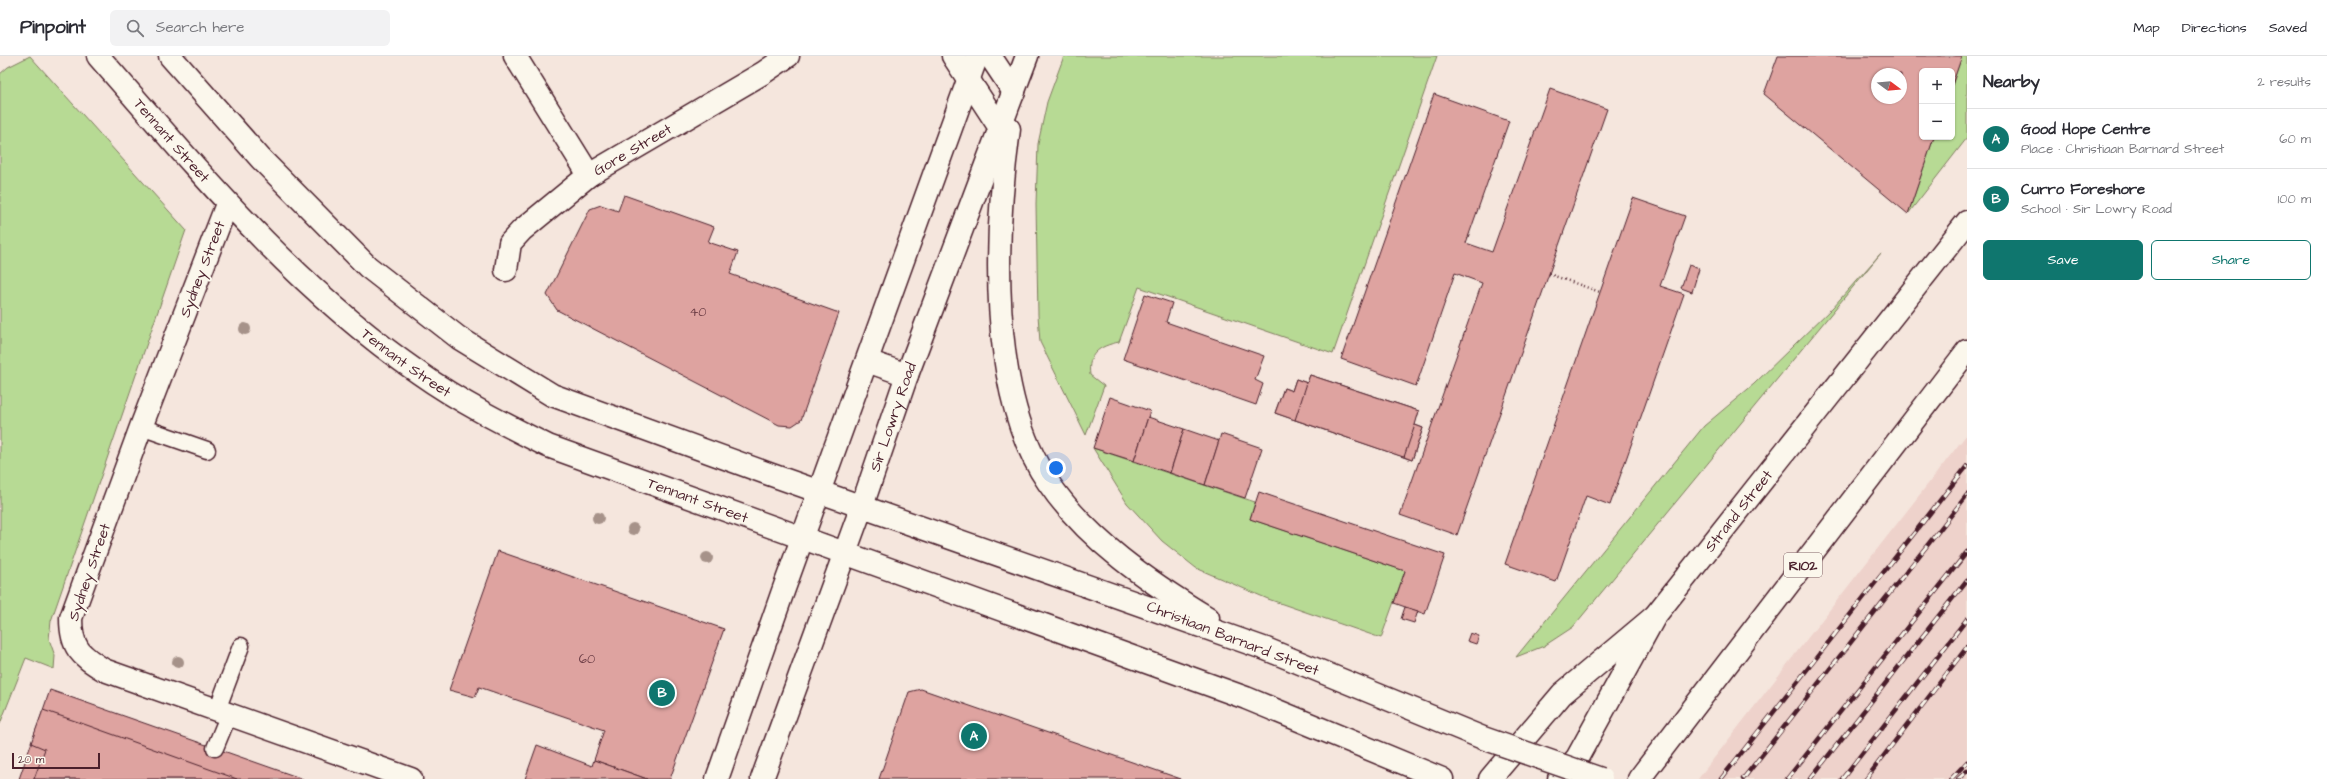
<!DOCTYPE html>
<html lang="en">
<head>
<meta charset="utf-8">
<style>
  :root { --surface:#fff; --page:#f2f2f3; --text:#2b2b33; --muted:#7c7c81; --line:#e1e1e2; --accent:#0f766e }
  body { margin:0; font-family:"Architects Daughter",sans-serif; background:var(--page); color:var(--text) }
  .controls { position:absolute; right:12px; top:12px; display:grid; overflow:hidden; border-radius:6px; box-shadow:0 1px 3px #0004 }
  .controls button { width:36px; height:36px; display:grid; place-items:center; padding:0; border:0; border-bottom:1px solid var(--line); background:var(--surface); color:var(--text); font:20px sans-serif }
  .compass { position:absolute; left:1871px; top:12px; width:36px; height:36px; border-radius:50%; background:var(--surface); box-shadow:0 1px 3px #0004; rotate:106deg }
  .scale { position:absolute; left:12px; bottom:10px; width:88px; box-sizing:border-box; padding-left:4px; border:2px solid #4a1f2b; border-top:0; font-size:11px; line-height:14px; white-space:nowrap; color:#4a1f2b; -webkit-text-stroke:3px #fbf7ec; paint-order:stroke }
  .you { position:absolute; left:1056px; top:412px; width:14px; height:14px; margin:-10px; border:3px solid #fff; border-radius:50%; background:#1a73e8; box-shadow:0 0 0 6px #1a73e833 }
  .badge { display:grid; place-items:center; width:26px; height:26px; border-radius:50%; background:var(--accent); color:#fff; font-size:13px; font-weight:700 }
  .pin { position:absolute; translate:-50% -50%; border:2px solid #fff; box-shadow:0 1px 4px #0006 }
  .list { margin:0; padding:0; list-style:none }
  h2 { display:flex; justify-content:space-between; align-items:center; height:52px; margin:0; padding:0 16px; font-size:17px }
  h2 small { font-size:13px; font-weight:400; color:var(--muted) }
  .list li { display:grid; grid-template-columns:26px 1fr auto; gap:12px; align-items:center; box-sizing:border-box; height:60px; padding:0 16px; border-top:1px solid var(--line) }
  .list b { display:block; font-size:15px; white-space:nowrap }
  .list p { margin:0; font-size:13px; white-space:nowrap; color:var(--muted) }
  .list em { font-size:13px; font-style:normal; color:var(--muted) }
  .actions { display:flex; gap:8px; padding:12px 16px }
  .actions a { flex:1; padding:9px 0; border:1px solid var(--accent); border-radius:6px; text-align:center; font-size:14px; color:var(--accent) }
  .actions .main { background:var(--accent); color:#fff }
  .icon { flex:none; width:22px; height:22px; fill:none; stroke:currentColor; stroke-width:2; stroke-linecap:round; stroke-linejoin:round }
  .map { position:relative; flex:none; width:1967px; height:723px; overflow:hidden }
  header { display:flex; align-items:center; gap:24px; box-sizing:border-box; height:56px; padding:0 20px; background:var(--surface); border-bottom:1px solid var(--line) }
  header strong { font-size:19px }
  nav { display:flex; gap:22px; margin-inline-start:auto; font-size:14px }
  .search { width:280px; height:36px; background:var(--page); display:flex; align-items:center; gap:10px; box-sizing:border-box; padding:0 14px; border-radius:6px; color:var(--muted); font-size:15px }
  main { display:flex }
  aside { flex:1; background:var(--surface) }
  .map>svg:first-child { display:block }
  .built { fill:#eed2cb }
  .green { fill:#b7da94; stroke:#807c60 }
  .building { fill:#dea3a0; stroke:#4a1f2b; fill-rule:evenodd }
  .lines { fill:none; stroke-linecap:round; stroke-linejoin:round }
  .service-casing { stroke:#4a1f2b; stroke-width:19 }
  .minor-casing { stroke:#4a1f2b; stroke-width:25 }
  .secondary-casing { stroke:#4a1f2b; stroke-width:25 }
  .primary-casing { stroke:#4a1f2b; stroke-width:25 }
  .motorway-casing { stroke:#4a1f2b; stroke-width:25 }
  .path { stroke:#4a1f2b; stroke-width:2.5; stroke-dasharray:1 3; stroke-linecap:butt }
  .service { stroke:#fbf7ec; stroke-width:16 }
  .minor { stroke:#fbf7ec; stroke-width:22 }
  .secondary { stroke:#fbf7ec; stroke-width:22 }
  .primary { stroke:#fbf7ec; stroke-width:22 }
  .motorway { stroke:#fbf7ec; stroke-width:22 }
  .rail-casing { stroke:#4a1f2b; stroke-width:4.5 }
  .rail { stroke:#fbf7ec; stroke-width:3; stroke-dasharray:9; stroke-linecap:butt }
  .secondary-bridge-casing { stroke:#4a1f2b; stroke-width:25; stroke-linecap:butt }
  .secondary-bridge { stroke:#fbf7ec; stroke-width:22 }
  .tree { fill:#a69289 }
  .labels { text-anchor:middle; stroke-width:4; stroke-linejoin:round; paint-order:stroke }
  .number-label { font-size:13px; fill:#6f4048 }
  .shield { fill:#fbf7ec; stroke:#7f6065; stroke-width:1 }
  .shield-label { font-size:14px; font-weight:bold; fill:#4a1f2b }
  .street-label { font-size:15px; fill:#4a1f2b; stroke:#fbf7ec }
</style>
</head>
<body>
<header>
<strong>Pinpoint</strong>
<div class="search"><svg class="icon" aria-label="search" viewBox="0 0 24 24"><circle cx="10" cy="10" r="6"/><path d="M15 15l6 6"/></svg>Search here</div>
<nav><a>Map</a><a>Directions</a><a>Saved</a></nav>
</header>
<main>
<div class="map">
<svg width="1967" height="723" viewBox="0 0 1967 723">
  <rect width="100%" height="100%" fill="#f5e6dd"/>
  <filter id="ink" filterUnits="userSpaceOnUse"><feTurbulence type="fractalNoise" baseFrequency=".025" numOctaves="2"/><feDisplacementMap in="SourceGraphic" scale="8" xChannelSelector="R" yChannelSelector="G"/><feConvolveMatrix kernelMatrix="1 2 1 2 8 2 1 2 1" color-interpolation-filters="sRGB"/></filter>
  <g filter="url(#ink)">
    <!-- built -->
    <path class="built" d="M 1967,378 L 1967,723 L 1698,723 L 1704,715 Z"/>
    <!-- green -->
    <g class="green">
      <path d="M 30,0 L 186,174 L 51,565 L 49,583 L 55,600 L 54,613 L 26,602 L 0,668 L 0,18 L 8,11 Z"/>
      <path d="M 1064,0 L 1437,0 L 1333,298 L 1139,231 L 1119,286 C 1099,290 1087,298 1090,319 L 1104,330 L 1086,379 L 1040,286 L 1038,259 L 1036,148 L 1038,88 L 1047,46 Z"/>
      <path d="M 1962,0 L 1967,0 L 1967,82 L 1908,158 L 1934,81 L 1952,81 L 1952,29 Z"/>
      <path d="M 1881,197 L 1573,571 L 1544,590 L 1516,601 L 1704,370 L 1754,328 L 1833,251 Z"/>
      <path d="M 1093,392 L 1255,446 L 1250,463 L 1405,515 L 1381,582 L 1268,543 L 1196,512 L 1162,485 L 1127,447 Z"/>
    </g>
    <!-- building -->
    <g class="building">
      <path d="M 1778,0 L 1962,0 L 1952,29 L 1952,15 L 1922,15 L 1922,81 L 1934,81 L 1908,158 L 1764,38 ZM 1877,18 L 1901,18 L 1901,42 L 1877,42 Z"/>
      <path d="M 1550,33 L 1607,53 L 1457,479 L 1400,459 L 1482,227 L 1455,217 L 1416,330 L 1341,303 L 1434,38 L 1509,65 L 1466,187 L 1492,196 Z"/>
      <path d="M 624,139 L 714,171 L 708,186 L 738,196 L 730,218 L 839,257 L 801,364 L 792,370 L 779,369 L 557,254 L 547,239 L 590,153 L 601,149 L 618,155 Z"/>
      <path d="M 1633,142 L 1685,160 L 1660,230 L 1684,238 L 1610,449 L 1586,440 L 1556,526 L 1505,508 Z"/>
      <path d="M 1689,209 L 1699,213 L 1692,236 L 1681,232 Z"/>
      <path d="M 1145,238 L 1172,247 L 1166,266 L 1264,300 L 1255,324 L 1263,328 L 1256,349 L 1123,303 Z"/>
      <path d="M 1310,319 L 1419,355 L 1404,401 L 1295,364 Z"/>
      <path d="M 1310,319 L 1419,355 L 1415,369 L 1423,372 L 1412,404 L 1275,357 L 1284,332 L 1292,335 L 1296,323 L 1307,327 Z"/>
      <path d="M 1296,323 L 1307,327 L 1295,364 L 1275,357 L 1284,332 L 1292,335 Z"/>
      <path d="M 1110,341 L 1150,355 L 1134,405 L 1093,392 Z"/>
      <path d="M 1148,361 L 1184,373 L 1170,417 L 1134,405 Z"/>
      <path d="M 1415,369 L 1423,372 L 1412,404 L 1404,401 Z"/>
      <path d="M 1184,373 L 1219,385 L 1205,429 L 1170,417 Z"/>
      <path d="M 1221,378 L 1262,392 L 1245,442 L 1205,429 Z"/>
      <path d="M 1259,436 L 1445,499 L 1425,558 L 1394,547 L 1405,515 L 1250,463 Z"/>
      <path d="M 498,495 L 724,573 L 670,723 L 647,723 L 594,704 L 604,674 L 479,631 L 475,641 L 449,634 Z"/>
      <path d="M 1405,551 L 1418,555 L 1414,567 L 1401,563 Z"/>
      <path d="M 1470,577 L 1479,580 L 1476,588 L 1467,585 Z"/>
      <path d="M 921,633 L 1181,723 L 879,723 L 909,636 Z"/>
      <path d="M 50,634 L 303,723 L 19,723 Z"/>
      <path d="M 43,654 L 81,667 L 237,723 L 34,723 L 45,693 L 31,687 Z"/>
      <path d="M 537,689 L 592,710 L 594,704 L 647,723 L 525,723 Z"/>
    </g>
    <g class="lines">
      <!-- service casing -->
      <g class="service-casing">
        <g id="service">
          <path d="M 141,371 L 207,394"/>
          <path d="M 217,654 L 241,590"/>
          <path d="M 215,692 L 229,658"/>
        </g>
      </g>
      <!-- minor casing -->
      <g class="minor-casing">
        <g id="minor">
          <path d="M 515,0 L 589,119"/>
          <path d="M 953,0 L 1000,72"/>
          <path d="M 990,0 L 1014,36"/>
          <path d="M 227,148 L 141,371 L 71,562 C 71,592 80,599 104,614 L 411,723"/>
          <path id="s1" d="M 506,214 L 510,187 L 522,174 L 589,119 L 763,17 L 788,0"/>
        </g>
      </g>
      <!-- secondary casing -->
      <g class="secondary-casing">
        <g id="secondary">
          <path id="s2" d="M 98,0 C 197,113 294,231 419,317 C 460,346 504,368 548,390 L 1246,642 L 1442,723"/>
          <path d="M 170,0 L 261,103 L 368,211 L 459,282 L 552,339 L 769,418 L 1266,593"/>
          <path d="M 1009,73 C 995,176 987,337 1048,426 C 1087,484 1149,526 1208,562"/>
          <path d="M 867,305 L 907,319"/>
          <path d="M 717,723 L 782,538 L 977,0"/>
          <path id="s3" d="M 762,723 L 862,450 L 907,319 L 1027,0"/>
        </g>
      </g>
      <!-- primary casing -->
      <g class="primary-casing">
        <g id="primary">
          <path id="s4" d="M 1490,723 L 1562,638 L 1655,560 L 1967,166"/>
          <path d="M 1639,723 L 1967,295"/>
        </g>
      </g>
      <!-- motorway casing -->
      <g class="motorway-casing">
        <path id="motorway" d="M 1559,723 L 1577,702 L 1655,560"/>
      </g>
      <!-- path -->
      <path class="path" d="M 1549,218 L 1600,236"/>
      <!-- service -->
      <use href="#service" class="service"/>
      <!-- minor -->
      <use href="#minor" class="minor"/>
      <!-- secondary -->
      <use href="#secondary" class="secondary"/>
      <!-- primary -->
      <use href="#primary" class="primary"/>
      <!-- motorway -->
      <use href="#motorway" class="motorway"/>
      <!-- rail casing -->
      <g class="rail-casing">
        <g id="rail">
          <path d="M 1721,723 L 1967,410"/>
          <path d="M 1743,723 L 1967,439"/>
          <path d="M 1787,723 L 1967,496"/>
          <path d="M 1810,723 L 1967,524"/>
          <path d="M 1842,723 L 1967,563"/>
          <path d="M 1866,723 L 1967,591"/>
          <path d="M 1951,723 L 1967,706"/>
          <path d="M 1958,723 L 1967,715"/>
        </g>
      </g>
      <!-- rail -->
      <use href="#rail" class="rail"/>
      <!-- secondary-bridge casing -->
      <g class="secondary-bridge-casing">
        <path id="secondary-bridge" d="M 1266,593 L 1483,682 L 1601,723"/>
      </g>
      <!-- secondary-bridge -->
      <use href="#secondary-bridge" class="secondary-bridge"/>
    </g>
    <!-- trees -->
    <g class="tree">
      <circle cx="245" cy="273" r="6"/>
      <circle cx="598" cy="462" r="6"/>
      <circle cx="633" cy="473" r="6"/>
      <circle cx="707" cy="502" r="6"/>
      <circle cx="178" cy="606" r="6"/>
    </g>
  </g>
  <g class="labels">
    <!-- number labels -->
    <g class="number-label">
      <text x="698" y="260">40</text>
      <text x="587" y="607">60</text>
    </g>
    <!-- shield labels -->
    <rect class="shield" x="1784" y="497" width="38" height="24" rx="3"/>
    <g class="shield-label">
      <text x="1803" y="514">R102</text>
    </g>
    <!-- street labels -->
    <g class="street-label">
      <text dy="5" stroke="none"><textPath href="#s2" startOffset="112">Tennant Street</textPath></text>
      <text dy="5" stroke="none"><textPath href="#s1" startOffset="182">Gore Street</textPath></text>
      <text transform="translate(202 213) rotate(-69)" y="5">Sydney Street</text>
      <text dy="5" stroke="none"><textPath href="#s2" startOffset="436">Tennant Street</textPath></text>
      <text dy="5" stroke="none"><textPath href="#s3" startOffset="385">Sir Lowry Road</textPath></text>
      <text dy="5" stroke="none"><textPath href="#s2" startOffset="760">Tennant Street</textPath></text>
      <text dy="5" stroke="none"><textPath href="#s4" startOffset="367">Strand Street</textPath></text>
      <text transform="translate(89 516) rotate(-71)" y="5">Sydney Street</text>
      <text transform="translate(1233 582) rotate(21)" y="5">Christiaan Barnard Street</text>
    </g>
  </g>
</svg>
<div class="controls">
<button>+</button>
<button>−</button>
</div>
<svg class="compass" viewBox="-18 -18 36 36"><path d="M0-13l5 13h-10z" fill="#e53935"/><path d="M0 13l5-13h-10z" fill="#7c7c81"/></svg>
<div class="scale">20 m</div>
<div class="you"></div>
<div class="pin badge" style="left:974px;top:680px">A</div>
<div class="pin badge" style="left:662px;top:637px">B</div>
</div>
<aside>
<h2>Nearby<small>2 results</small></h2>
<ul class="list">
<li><span class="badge">A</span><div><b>Good Hope Centre</b><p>Place · Christiaan Barnard Street</p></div><em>60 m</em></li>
<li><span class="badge">B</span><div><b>Curro Foreshore</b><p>School · Sir Lowry Road</p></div><em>100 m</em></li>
</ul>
<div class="actions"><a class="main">Save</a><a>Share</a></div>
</aside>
</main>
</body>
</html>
